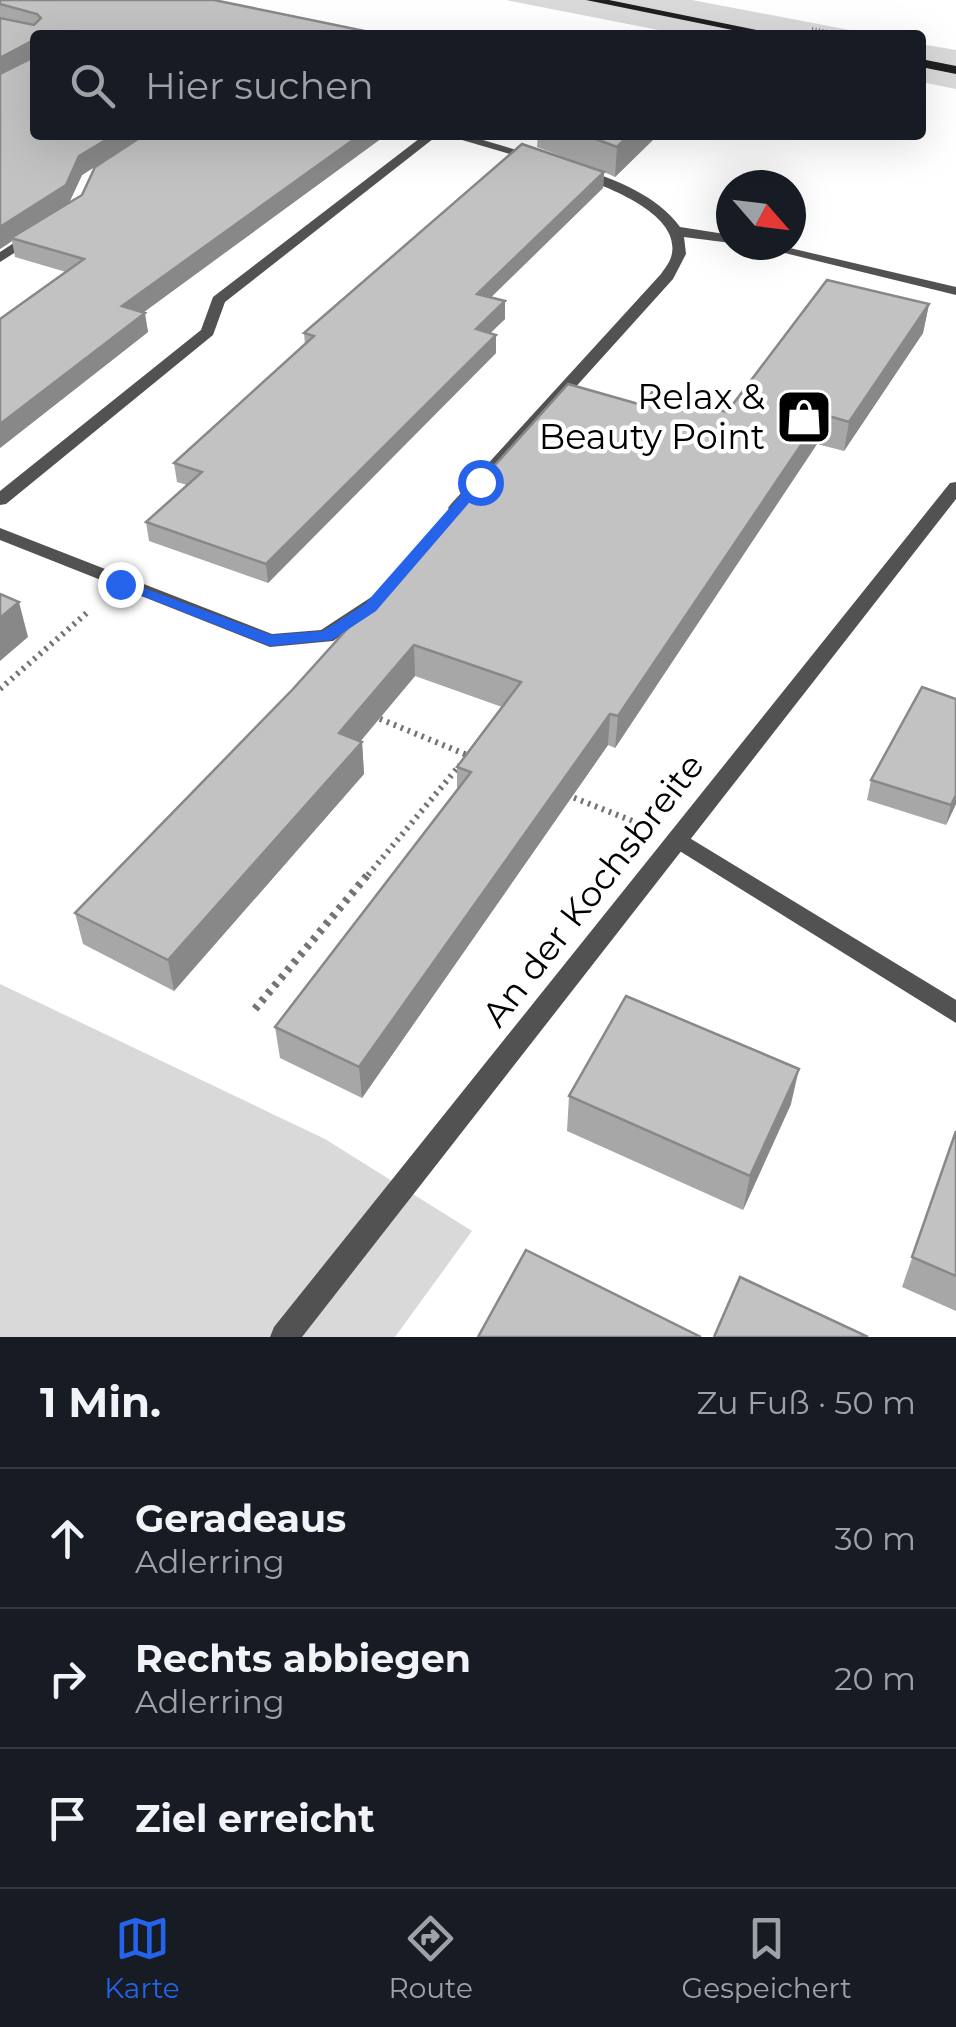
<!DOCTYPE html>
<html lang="de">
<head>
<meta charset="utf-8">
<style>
  :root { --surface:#171b24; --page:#242831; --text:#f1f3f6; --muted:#9ea1a6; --line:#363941; --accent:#2563eb }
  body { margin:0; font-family:Montserrat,sans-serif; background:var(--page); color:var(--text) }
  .compass { position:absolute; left:716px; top:170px; width:90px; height:90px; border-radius:50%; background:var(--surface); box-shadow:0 10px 40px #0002; rotate:118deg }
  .stop { position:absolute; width:30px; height:30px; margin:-22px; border:8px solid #2563eb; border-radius:50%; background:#fff }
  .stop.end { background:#2563eb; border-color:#fff; box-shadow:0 2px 10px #0008 }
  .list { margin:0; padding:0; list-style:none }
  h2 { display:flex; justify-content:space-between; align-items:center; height:130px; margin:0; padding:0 40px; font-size:42px }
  h2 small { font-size:32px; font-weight:400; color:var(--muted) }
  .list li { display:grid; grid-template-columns:65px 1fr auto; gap:30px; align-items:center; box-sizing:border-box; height:140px; padding:0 40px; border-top:2px solid var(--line) }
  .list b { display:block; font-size:38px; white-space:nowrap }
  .list p { margin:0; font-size:32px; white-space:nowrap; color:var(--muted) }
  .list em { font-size:32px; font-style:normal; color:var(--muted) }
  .icon { flex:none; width:55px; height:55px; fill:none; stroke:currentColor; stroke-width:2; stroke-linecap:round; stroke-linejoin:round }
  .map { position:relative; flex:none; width:956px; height:1337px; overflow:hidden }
  .search { position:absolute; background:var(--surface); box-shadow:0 10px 40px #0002; left:30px; right:30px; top:30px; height:110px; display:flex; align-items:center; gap:25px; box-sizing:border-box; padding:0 35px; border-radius:10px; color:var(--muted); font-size:38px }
  .sheet { height:550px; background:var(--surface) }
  nav { display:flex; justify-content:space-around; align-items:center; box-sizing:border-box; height:140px; border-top:2px solid var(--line); background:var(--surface); font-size:28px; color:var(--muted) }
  nav a { display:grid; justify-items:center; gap:5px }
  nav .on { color:var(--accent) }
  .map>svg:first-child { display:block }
  .green { fill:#d9d9d9 }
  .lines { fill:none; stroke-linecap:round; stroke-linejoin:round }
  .path-far2 { stroke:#747474; stroke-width:4; stroke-dasharray:1 2.5; stroke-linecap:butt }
  .path-far1 { stroke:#747474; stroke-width:6; stroke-dasharray:2.5 5; stroke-linecap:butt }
  .path { stroke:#747474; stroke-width:8; stroke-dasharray:4 6; stroke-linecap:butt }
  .service { fill:#525252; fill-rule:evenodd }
  .minor { fill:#525252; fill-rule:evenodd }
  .secondary { fill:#1f1f1f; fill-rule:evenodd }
  .wall { fill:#a7a7a7; fill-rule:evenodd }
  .shaded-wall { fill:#888 }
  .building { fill:#c2c2c2; stroke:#888; stroke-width:2.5 }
  .route { fill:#2563eb }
  .labels { text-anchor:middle; stroke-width:9; stroke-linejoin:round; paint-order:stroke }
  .poi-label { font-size:35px; fill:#000; stroke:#fff; text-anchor:end }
  .street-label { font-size:35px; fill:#000; stroke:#fff }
</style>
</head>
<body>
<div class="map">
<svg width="956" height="1337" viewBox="0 0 956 1337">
  <rect width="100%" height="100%" fill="#fff"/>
  <!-- green -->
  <g class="green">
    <path d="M 506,0 L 692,0 L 876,35 L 684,35 Z"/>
    <path d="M 921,44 L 956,50 L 956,89 L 921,82 Z"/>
    <path d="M 0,984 L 325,1139 L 472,1231 L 395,1337 L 0,1337 Z"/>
  </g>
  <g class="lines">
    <!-- path-far2 -->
    <path class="path-far2" d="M 812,29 L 844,35"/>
    <!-- path-far1 -->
    <g class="path-far1">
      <path d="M 0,689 L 89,611"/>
      <path d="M 373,716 L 472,757"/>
      <path d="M 567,795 L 635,822"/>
      <path d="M 368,875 L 460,765"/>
    </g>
    <!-- path -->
    <path class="path" d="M 255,1009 L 370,872"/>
    <!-- service -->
    <path class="service" d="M 678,831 L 956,1000 L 956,1023 L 670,845 L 667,839 L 670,833 Z"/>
    <!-- minor -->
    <g class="minor">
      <path d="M 424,135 L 438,135 L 225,302 L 213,335 L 6,504 L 0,505 L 0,491 L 201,330 L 213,297 Z"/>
      <path d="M 445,135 L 466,135 L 544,158 L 537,162 Z"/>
      <path d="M 579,168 C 615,179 658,196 680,227 L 731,235 L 731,243 L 684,237 L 686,254 L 673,279 L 463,512 L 451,512 L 448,508 L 451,504 L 661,274 C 665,268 671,261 672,253 C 679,212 604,186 574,175 L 572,172 Z"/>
      <path d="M 29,233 L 41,236 L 0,262 L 0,252 Z"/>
      <path d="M 752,245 L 777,245 L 956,287 L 956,295 Z"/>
      <path d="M 956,482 L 956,499 L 302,1337 L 270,1337 L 274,1327 L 950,483 Z"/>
      <path d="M 0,528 L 272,634 L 321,630 L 379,592 L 389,598 L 378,611 L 333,641 L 270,647 L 0,540 Z"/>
    </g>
    <!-- secondary -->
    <g class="secondary">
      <path d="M 586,0 L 609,0 L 781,35 L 757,35 Z"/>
      <path d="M 921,59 L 956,66 L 956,74 L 921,67 Z"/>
    </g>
  </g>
  <!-- wall -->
  <g class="wall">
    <path d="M 0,0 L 214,0 L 35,135 L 386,135 L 143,312 L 148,332 L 0,448 L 0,319 L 66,272 L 15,257 L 12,241 L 0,249 ZM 116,153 L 82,195 L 69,203 L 82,175 Z"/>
    <path d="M 538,135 L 658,135 L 615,177 L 604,172 L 603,188 L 491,297 L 505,319 L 490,333 L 496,353 L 268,583 L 149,541 L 146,522 L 187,485 L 177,482 L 174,463 L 305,345 L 304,333 L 590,167 L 537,147 Z"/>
    <path d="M 929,304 L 923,333 L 844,451 L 817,444 L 615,748 L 608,745 L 362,1098 L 280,1058 L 275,1027 L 457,791 L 457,767 L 502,707 L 415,676 L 360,742 L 362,742 L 364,774 L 174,991 L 83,944 L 75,913 L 642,405 L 727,412 Z"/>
    <path d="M 956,699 L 956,804 L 946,825 L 867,800 L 871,780 Z"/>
    <path d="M 569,1096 L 791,1104 L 743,1210 L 567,1131 Z"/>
    <path d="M 956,1131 L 956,1311 L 902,1287 Z"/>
  </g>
  <!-- shaded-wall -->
  <g class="shaded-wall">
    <path d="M 30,42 L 33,59 L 0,77 L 0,58 Z"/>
    <path d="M 114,135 L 145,135 L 82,175 L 69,203 L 11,238 L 12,241 L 0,249 L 0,227 L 79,156 Z"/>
    <path d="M 360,135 L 386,135 L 125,326 L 122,306 Z"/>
    <path d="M 629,135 L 658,135 L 615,177 L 617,147 Z"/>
    <path d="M 604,172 L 603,188 L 477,311 L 477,294 Z"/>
    <path d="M 505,301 L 505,319 L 476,347 L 476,329 Z"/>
    <path d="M 929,304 L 923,333 L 844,451 L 849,422 Z"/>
    <path d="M 145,313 L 148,332 L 0,448 L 0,424 Z"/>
    <path d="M 496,335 L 496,353 L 268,583 L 266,564 Z"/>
    <path d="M 822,414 L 817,444 L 615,748 L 618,716 Z"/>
    <path d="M 19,602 L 28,637 L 0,661 L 0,618 Z"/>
    <path d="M 414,645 L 415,676 L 341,764 L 339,733 Z"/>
    <path d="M 610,714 L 608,745 L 362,1098 L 359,1067 Z"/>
    <path d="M 362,742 L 364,774 L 174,991 L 168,960 Z"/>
    <path d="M 956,795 L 956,804 L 946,825 L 951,805 Z"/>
    <path d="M 799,1069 L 791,1104 L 743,1210 L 750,1176 Z"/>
  </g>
  <!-- building -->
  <g class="building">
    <path d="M 0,0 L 214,0 L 384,35 L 35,35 L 35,135 L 114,135 L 79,156 L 66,185 L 0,227 L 0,74 L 34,57 L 35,43 L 30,42 L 0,58 L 0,18 L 34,25 L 41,18 L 37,14 L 0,4 Z"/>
    <path d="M 144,135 L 360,135 L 122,306 L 145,313 L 0,424 L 0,319 L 84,259 L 11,238 L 82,195 L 95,167 Z"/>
    <path d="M 585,135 L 629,135 L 617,147 Z"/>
    <path d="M 522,144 L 604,172 L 477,294 L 505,301 L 476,329 L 496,335 L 266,564 L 146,522 L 202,472 L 174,463 L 314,336 L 304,333 Z"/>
    <path d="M 827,280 L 929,304 L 849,422 L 822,414 L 618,716 L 610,714 L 359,1067 L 275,1027 L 471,772 L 457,767 L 521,682 L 414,645 L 339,733 L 362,742 L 168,960 L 75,913 L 293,689 L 568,384 L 642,405 L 653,391 L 727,412 Z"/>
    <path d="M 0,594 L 19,602 L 0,618 Z"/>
    <path d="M 922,687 L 956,699 L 956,795 L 951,805 L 871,780 Z"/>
    <path d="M 626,996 L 799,1069 L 750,1176 L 569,1096 Z"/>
    <path d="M 956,1131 L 956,1276 L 912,1257 Z"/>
    <path d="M 526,1250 L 701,1337 L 478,1337 Z"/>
    <path d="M 740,1277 L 868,1337 L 714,1337 Z"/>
  </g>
  <!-- route -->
  <path class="route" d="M 475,479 L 487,482 L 376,611 L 332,640 L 270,646 L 112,584 L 125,581 L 271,635 L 323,631 L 365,604 Z"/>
  <!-- icons -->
  <defs>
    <g id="shop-square" transform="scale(2.875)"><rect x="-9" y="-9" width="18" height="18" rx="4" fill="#000" stroke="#fff"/><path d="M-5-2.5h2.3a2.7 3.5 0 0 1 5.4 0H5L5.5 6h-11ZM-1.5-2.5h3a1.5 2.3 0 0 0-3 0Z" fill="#fff"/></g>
  </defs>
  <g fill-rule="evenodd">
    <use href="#shop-square" x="804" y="417"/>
  </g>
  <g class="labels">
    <!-- poi labels -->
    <g class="poi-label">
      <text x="765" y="409">Relax &amp;<tspan x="765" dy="40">Beauty Point</tspan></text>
    </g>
    <!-- street labels -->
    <g class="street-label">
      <text transform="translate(593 890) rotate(-52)" y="12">An der Kochsbreite</text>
    </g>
  </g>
</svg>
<svg class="compass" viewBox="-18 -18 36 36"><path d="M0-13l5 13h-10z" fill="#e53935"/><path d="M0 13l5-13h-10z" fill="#9ea1a6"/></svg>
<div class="stop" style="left:480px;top:482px"></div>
<div class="stop end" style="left:120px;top:584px"></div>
<div class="search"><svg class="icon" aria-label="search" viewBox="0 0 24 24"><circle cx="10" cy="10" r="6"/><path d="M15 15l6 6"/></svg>Hier suchen</div>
</div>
<section class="sheet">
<h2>1 Min.<small>Zu Fuß · 50 m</small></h2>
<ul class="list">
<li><svg class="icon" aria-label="ahead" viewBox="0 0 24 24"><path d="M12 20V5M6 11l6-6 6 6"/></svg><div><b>Geradeaus</b><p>Adlerring</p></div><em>30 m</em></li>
<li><svg class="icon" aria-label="right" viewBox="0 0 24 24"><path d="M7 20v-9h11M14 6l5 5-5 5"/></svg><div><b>Rechts abbiegen</b><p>Adlerring</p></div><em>20 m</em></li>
<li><svg class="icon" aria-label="arrive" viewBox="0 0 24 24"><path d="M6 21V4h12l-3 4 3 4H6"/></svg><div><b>Ziel erreicht</b></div></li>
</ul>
</section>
<nav>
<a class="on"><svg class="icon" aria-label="map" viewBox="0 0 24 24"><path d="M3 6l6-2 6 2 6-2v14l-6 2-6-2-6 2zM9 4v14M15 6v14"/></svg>Karte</a>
<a><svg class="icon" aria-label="directions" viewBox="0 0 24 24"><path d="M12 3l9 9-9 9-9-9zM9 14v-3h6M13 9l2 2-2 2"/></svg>Route</a>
<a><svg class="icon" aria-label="saved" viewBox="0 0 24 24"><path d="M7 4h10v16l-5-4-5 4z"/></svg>Gespeichert</a>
</nav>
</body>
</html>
